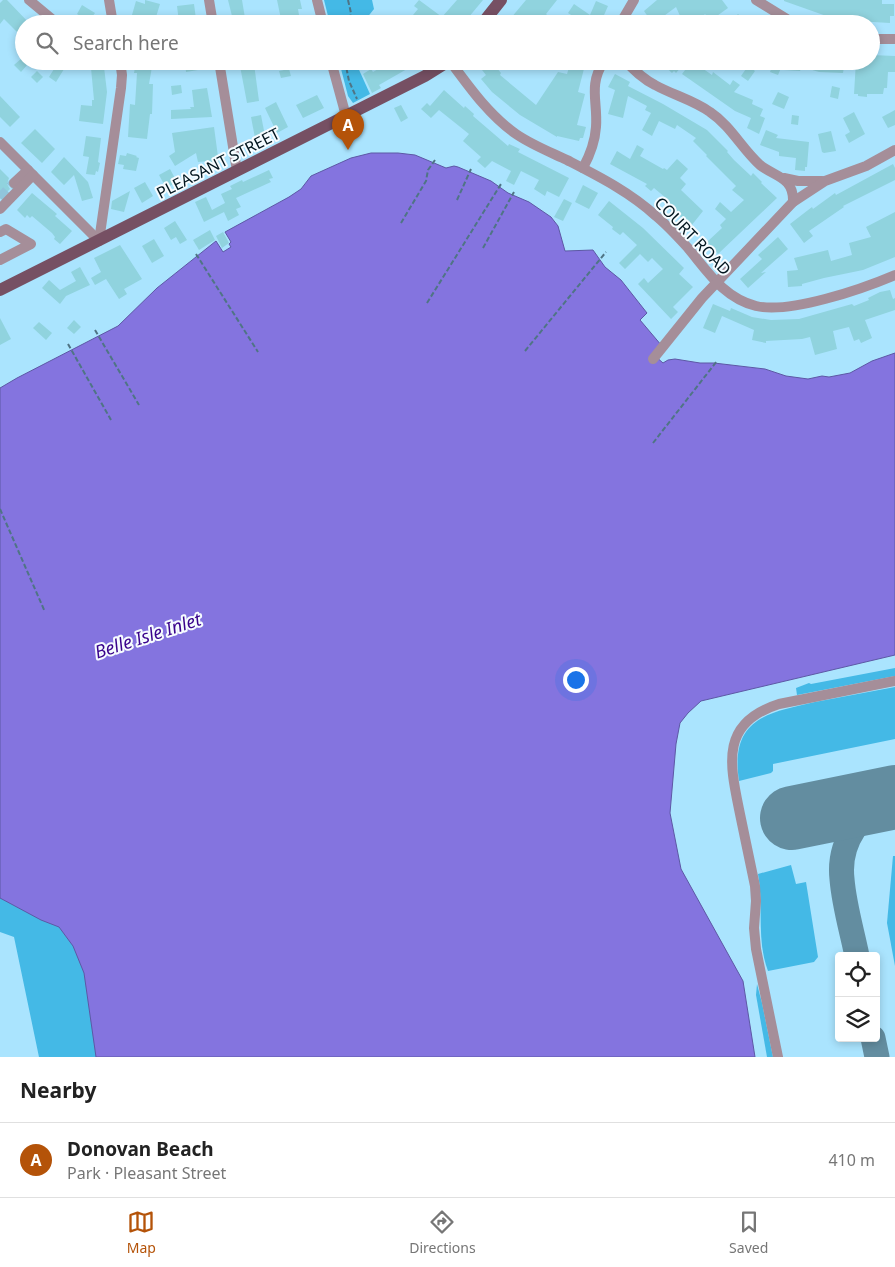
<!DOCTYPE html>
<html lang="en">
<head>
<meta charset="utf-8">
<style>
  :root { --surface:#fff; --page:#f2f2f2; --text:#222; --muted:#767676; --line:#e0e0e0; --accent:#b45309 }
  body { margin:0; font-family:"Noto Sans",sans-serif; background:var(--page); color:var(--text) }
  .controls { position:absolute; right:15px; bottom:15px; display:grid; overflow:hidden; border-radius:5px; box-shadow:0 2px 8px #0003 }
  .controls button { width:45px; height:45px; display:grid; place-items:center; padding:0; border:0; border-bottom:1px solid var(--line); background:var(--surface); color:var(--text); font:25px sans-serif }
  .you { position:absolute; left:575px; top:679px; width:18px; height:18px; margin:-12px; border:4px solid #fff; border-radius:50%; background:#1a73e8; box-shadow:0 0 0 8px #1a73e833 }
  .badge { display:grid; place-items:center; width:32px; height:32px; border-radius:50%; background:var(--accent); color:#fff; font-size:16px; font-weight:700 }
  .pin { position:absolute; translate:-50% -41px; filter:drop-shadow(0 1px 2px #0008) }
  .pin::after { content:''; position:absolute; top:26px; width:18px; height:15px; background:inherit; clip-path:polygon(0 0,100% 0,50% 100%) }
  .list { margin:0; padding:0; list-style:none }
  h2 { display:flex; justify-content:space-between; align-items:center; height:65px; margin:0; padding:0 20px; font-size:21px }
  h2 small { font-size:16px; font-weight:400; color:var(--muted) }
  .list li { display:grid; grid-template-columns:32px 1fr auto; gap:15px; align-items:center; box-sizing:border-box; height:75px; padding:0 20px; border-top:1px solid var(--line) }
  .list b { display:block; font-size:19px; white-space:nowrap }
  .list p { margin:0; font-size:16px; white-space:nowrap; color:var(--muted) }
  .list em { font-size:16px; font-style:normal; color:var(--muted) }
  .icon { flex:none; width:28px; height:28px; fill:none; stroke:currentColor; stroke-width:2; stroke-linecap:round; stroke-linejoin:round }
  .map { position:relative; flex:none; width:895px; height:1057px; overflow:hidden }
  .search { position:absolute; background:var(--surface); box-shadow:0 2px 8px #0003; left:15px; right:15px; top:15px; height:55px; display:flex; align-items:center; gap:12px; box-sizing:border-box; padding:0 18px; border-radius:28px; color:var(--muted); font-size:19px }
  .sheet { height:140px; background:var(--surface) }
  nav { display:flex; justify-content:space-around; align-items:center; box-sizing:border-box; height:70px; border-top:1px solid var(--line); background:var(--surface); font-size:14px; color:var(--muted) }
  nav a { display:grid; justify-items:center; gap:2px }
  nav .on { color:var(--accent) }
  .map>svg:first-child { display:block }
  .green { fill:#44b9e6 }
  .water { fill:#8474df; stroke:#5d58a5 }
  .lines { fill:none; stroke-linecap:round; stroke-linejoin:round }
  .taxiway { stroke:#638da0; stroke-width:25 }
  .runway { stroke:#638da0; stroke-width:64 }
  .building { fill:#90d3de }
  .minor-tunnel { stroke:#91c5dc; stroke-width:10; stroke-dasharray:10 5; stroke-linecap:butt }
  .path { stroke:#4f7485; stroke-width:2; stroke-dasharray:5 2.5; stroke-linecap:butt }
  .minor { stroke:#a58e99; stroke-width:10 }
  .major { stroke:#765063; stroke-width:12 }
  .labels { text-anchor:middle; stroke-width:4; stroke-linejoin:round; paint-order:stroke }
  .street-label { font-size:16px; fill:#01151e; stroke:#f6fcff }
  .water-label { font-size:18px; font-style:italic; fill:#39038c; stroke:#f6fcff }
</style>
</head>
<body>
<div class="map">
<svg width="895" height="1057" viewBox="0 0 895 1057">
  <rect width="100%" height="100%" fill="#aae4fe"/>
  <!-- green -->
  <g class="green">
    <path d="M 324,0 L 372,0 L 374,9 L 362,24 L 330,24 Z"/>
    <path d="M 339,61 L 355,61 L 370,94 L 353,103 L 348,96 Z"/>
    <path d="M 895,668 L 895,676 L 797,695 L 796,688 L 809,683 L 811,684 Z"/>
    <path d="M 895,687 L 895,739 L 773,764 L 773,771 L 771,773 L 739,781 C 730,719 766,713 815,702 C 842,697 868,692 895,687 Z"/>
    <path d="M 893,856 L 895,856 L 895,966 L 887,923 Z"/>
    <path d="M 0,861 L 61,890 L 126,1057 L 39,1057 L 14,937 L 0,932 Z"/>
    <path d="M 791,865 L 796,884 L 806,882 L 818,957 L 814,962 L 768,971 C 756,939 764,906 758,874 Z"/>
    <path d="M 757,984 L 762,1003 L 773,1057 L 767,1057 L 756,995 Z"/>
  </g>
  <!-- water -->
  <path class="water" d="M 371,153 L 398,153 L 415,155 L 446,168 L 454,166 L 458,167 L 491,181 L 508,193 L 529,202 L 551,217 L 558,226 L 565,251 L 593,250 L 605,267 L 621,280 L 647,313 L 640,320 L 662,346 L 654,355 L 663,363 L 668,360 L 675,359 L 700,363 L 714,363 L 765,369 L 786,376 L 808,379 L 822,376 L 829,377 L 850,373 L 872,361 L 895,353 L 895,655 L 701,701 L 688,713 L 680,723 L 676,744 L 670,813 L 681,869 L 743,981 L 755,1057 L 96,1057 L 84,973 L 73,946 L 59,927 L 41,920 L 0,898 L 0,388 L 17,378 L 118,326 L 157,288 L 216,241 L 223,252 L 231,247 L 229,244 L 231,242 L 225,232 L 289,197 L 301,189 L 311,176 L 351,158 Z"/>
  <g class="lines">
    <!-- taxiway -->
    <g class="taxiway">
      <path d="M 857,956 C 852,931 844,905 842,879 C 838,843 860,809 895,799"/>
      <path d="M 873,1038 L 877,1057"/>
    </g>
    <!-- runway -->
    <path class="runway" d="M 792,818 L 895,797"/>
  </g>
  <!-- building -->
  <g class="building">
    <path d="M 3,0 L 7,0 L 30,24 L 24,24 L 24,39 L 4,19 L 0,24 L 0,3 Z"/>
    <path d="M 145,0 L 160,4 L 156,17 L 152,16 L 151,20 L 132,15 L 136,1 L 145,4 Z"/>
    <path d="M 228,0 L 242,0 L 246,24 L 234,24 Z"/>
    <path d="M 277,0 L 300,0 L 302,9 L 298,9 L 299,15 L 281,19 Z"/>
    <path d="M 419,0 L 442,17 L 457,0 L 483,0 L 463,24 L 437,24 L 431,19 L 428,24 L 424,24 L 413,15 L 418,9 L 414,6 Z"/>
    <path d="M 526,0 L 557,0 L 546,14 L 557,24 L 506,24 Z"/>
    <path d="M 657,0 L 722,0 L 728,8 L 714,18 L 713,17 L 709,19 L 705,14 L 697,24 L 689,24 L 681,18 L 676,7 L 653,24 L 644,11 Z"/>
    <path d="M 784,0 L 882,0 L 882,4 L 894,4 L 894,16 L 890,16 L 890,23 L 856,21 L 856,20 L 832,18 L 784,1 Z"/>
    <path d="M 596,1 L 608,6 L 601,22 L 604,24 L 585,24 L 568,13 L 574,4 L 590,15 Z"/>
    <path d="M 194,4 L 196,19 L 179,22 L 177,6 Z"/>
    <path d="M 82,5 L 95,13 L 89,21 L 77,14 Z"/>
    <path d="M 738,14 L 748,24 L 729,24 Z"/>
    <path d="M 871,55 L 895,56 L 895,72 L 888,72 L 887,88 L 884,88 L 883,94 L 867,94 L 867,97 L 858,96 L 858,94 L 854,94 L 856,61 L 871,61 Z"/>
    <path d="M 22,58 L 28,64 L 21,72 L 14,65 Z"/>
    <path d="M 59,61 L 69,61 L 56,82 L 49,77 Z"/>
    <path d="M 136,61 L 153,61 L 149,84 L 153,84 L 152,114 L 150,114 L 147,139 L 128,137 L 130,104 L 135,105 L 137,73 L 134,73 Z"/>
    <path d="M 185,61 L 203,61 L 204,69 L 186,72 Z"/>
    <path d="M 392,61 L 421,61 L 379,85 L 381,88 L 372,93 L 363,74 L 371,69 L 373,72 Z"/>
    <path d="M 475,61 L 489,61 L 495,69 L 496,67 L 501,73 L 500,75 L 536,105 L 558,72 L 567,74 L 571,61 L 586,61 L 578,92 L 585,94 L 577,125 L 586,127 L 583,138 L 580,138 L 579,141 L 557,136 L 557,137 L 520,115 L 492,92 L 481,79 L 486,75 Z"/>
    <path d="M 659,61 L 677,61 L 682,66 L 676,73 L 674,71 L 672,73 Z"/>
    <path d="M 692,61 L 712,75 L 713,72 L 730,85 L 733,80 L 740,85 L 734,92 L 753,100 L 752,104 L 763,109 L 760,116 L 765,118 L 759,134 L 747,128 L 751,118 L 735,111 L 682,74 Z"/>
    <path d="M 788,61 L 845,61 L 843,73 L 819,72 L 802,67 L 800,71 L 784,70 Z"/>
    <path d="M 254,64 L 259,101 L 247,103 L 240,66 Z"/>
    <path d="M 773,64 L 781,68 L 778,75 L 770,72 Z"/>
    <path d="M 748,66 L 755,71 L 748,81 L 741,76 Z"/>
    <path d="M 104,67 L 107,92 L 103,124 L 79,121 L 81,105 L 92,106 L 92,100 L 94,100 L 91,68 Z"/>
    <path d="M 289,69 L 291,76 L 281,78 L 279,71 Z"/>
    <path d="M 37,71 L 43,77 L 37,83 L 31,77 Z"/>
    <path d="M 615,74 L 630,82 L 628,86 L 663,104 L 707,130 L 728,151 L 727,152 L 734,160 L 751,176 L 753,173 L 762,182 L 761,183 L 777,198 L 718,254 L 707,242 L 722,228 L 720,225 L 726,219 L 715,209 L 720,202 L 731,212 L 744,200 L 732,190 L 736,186 L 706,156 L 707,155 L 693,141 L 696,138 L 677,125 L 675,129 L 659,121 L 652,136 L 642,130 L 651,113 L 645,110 L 647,106 L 628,96 L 623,118 L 608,114 L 615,90 L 608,87 Z"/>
    <path d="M 181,85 L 182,93 L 172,95 L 171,86 Z"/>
    <path d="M 832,86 L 840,88 L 838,99 L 830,97 Z"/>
    <path d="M 207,88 L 212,117 L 171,119 L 171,110 L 191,109 L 190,107 L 194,107 L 192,90 Z"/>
    <path d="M 444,90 L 464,108 L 465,106 L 474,114 L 473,116 L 508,146 L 509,144 L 520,149 L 518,152 L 569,178 L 559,197 L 547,191 L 545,196 L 534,189 L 539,180 L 521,171 L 514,185 L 506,181 L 511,171 L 492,161 L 485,168 L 477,161 L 481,157 L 463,141 L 469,134 L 439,110 L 431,118 L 421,109 L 427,103 L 430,106 Z"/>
    <path d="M 778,92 L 789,97 L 784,109 L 772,104 Z"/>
    <path d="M 317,95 L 324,108 L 303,118 L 296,105 Z"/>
    <path d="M 0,96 L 20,117 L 10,127 L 0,117 Z"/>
    <path d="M 276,102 L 288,127 L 277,133 L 265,108 Z"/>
    <path d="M 401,105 L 408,118 L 401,122 L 394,108 Z"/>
    <path d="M 895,110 L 895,125 L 888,128 L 882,117 Z"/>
    <path d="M 854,112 L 865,134 L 849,143 L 845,135 L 850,132 L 843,118 Z"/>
    <path d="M 261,115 L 265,136 L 255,138 L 251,117 Z"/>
    <path d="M 792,115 L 799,116 L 798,125 L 791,124 Z"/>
    <path d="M 214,127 L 219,164 L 211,165 L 210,161 L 198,162 L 196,153 L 175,166 L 169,156 L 175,152 L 172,133 Z"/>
    <path d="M 35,129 L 55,149 L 42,163 L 21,143 Z"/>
    <path d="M 766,130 L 778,135 L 776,138 L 809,142 L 807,167 L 805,167 L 805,171 L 795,170 L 796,158 L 779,156 L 779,152 L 760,145 Z"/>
    <path d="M 831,131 L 836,151 L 824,153 L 822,152 L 818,134 Z"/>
    <path d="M 86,136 L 101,138 L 98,162 L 100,163 L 98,172 L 96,171 L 95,175 L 86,174 L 89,157 L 83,156 Z"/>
    <path d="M 637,145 L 644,149 L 640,156 L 663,169 L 664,168 L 667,170 L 677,159 L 688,169 L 680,178 L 686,184 L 681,190 L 703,211 L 691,226 L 673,210 L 671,211 L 665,205 L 667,203 L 664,200 L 666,198 L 654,188 L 651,191 L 645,186 L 647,184 L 610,164 L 617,151 L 630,159 Z"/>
    <path d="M 127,153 L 137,156 L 136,157 L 139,158 L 136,171 L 123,169 L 124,165 L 118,164 L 120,155 L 126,156 Z"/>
    <path d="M 64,157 L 88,182 L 93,198 L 82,201 L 74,175 L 64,185 L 51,172 Z"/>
    <path d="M 893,164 L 895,168 L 895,180 L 843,206 L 844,207 L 809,231 L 813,236 L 804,243 L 790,224 L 812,207 L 813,209 L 835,193 L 836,195 Z"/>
    <path d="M 0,169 L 9,178 L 7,184 L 10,189 L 0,199 Z"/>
    <path d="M 170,169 L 177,182 L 166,188 L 159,175 Z"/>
    <path d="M 269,170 L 273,178 L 269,179 L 271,182 L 236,198 L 241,207 L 236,209 L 239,215 L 228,221 L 224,212 L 204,222 L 195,202 L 206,197 L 212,210 L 225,203 L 221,194 L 232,189 L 230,186 L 242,180 L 243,182 Z"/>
    <path d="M 145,182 L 153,196 L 142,203 L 134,188 Z"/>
    <path d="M 583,185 L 598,193 L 589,209 L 575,202 Z"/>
    <path d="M 130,191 L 124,212 L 111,209 L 112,201 Z"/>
    <path d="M 32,193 L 57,214 L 55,216 L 72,231 L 60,244 L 54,239 L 55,237 L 52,233 L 32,216 L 30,218 L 27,215 L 25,218 L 17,210 Z"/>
    <path d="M 564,199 L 572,203 L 563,221 L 554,217 Z"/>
    <path d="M 609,201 L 643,228 L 684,268 L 679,274 L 693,287 L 673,307 L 678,312 L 671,319 L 638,284 L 644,278 L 648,283 L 663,269 L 652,258 L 648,262 L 640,254 L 625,269 L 619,263 L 637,245 L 623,232 L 620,235 L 612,229 L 613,227 L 598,215 Z"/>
    <path d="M 895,212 L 895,257 L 863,270 L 824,278 L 802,284 L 802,286 L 788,287 L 787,271 L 798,270 L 794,258 L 828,250 L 831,261 L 852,255 L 849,243 L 871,237 L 866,227 Z"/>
    <path d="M 175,221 L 187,240 L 180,244 L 176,237 L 171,240 L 164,228 Z"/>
    <path d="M 210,230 L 215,240 L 199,250 L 193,240 Z"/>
    <path d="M 223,232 L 229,243 L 222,248 L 216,236 Z"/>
    <path d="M 778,237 L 788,249 L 761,273 L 766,272 L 748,288 L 740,279 L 762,259 L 758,255 Z"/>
    <path d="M 154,239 L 164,256 L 152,263 L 142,246 Z"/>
    <path d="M 120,245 L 142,279 L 124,289 L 127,294 L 119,299 L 106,279 L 95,285 L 91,278 L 101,272 L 94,258 Z"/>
    <path d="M 80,267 L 90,285 L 66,296 L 60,304 L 42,288 L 49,280 L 60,290 L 76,281 L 71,272 Z"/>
    <path d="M 890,290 L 893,299 L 895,298 L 895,310 L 865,320 L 872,338 L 861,343 L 859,339 L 854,341 L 849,327 L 833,331 L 837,349 L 815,355 L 810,337 L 802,339 L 766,341 L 766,343 L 752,340 L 754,330 L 722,316 L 715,333 L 703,328 L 713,304 L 730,311 L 731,308 L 752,317 L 771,320 L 799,319 L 852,304 L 854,306 L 869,300 L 868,298 L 880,292 Z"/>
    <path d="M 0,318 L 11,339 L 0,345 Z"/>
    <path d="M 74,320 L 81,327 L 74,334 L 67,328 Z"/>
    <path d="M 39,322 L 52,333 L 46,340 L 33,328 Z"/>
  </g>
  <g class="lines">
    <!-- minor-tunnel -->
    <path class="minor-tunnel" d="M 0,198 L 14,183"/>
    <!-- path -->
    <g class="path">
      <path d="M 348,0 L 351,13 L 349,24"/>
      <path d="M 345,61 L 349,81 L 357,99"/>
      <path d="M 457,200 L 471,169"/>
      <path d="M 401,223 L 426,181 L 428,170 L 435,160"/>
      <path d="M 483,248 L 514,192"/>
      <path d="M 196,254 L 258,352"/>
      <path d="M 427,303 L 501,184"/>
      <path d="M 95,330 L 139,405"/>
      <path d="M 68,344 L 111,420"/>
      <path d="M 525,351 L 606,252"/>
      <path d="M 653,443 L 717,361"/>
      <path d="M 0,509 L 45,612"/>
    </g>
    <!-- minor -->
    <g class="minor">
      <path d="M 29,0 L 58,24"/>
      <path d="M 109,0 L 113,24"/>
      <path d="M 209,0 L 213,24"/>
      <path d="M 317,0 L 323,24"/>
      <path d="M 756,0 L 795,24"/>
      <path d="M 620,24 L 634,0"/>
      <path d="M 871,39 L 895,39"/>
      <path d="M 219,61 L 237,171"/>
      <path d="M 331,61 L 346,116"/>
      <path d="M 450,61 C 470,88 489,115 516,134 C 532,145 550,152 567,160 C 598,176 630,192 656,216 C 668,226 678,237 688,248 C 708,272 724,298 756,306 C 790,314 862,289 895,275"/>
      <path d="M 625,61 C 634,70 643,79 655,85 C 673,95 693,100 710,112 C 731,126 742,149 760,165 C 775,177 794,177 793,202"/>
      <path d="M 0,142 L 99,241"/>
      <path d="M 583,168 C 590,155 595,142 596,127 C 598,102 588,85 604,61"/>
      <path d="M 784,178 L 798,181 L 822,181"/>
      <path d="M 14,183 L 28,170"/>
      <path d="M 0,209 L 33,175"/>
      <path d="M 0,232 L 6,229 L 31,244 L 0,260"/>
      <path d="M 99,241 L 121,88 L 122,75 L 120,61"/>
      <path d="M 653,359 L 702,298 L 793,202 L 825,181 L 866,166 L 895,150"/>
      <path d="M 778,1057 L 756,949 L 754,928 L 756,901 L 755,886 C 750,862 745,838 740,814 C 730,765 719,723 779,704 L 895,681"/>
    </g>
    <!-- major -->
    <g class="major">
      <path d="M 482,24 L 501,0"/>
      <path d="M 0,290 L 425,76 L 449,61"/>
    </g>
  </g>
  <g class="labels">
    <!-- street labels -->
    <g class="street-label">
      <text transform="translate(218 163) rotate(-27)" y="6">PLEASANT STREET</text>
      <text transform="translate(693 236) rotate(46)" y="6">COURT ROAD</text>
    </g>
    <!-- water labels -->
    <g class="water-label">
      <text transform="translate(148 636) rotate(-18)" y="6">Belle Isle Inlet</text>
    </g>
  </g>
</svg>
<div class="controls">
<button><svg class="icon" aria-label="locate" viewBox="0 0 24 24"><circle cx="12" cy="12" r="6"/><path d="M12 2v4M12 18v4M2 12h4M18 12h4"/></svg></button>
<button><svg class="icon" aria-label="layers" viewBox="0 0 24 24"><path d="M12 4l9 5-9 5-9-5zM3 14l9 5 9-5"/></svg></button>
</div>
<div class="you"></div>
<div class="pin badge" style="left:348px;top:150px">A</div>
<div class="search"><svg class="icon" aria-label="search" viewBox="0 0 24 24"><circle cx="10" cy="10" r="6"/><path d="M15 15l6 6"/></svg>Search here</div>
</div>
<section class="sheet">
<h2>Nearby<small></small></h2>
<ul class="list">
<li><span class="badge">A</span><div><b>Donovan Beach</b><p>Park · Pleasant Street</p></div><em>410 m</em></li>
</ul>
</section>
<nav>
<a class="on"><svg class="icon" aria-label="map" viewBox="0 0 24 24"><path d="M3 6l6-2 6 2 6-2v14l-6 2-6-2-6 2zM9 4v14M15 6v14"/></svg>Map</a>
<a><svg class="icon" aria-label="directions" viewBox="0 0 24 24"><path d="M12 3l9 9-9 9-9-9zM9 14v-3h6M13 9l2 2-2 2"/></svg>Directions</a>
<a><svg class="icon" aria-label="saved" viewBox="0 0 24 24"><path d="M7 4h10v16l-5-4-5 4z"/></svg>Saved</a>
</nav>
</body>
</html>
